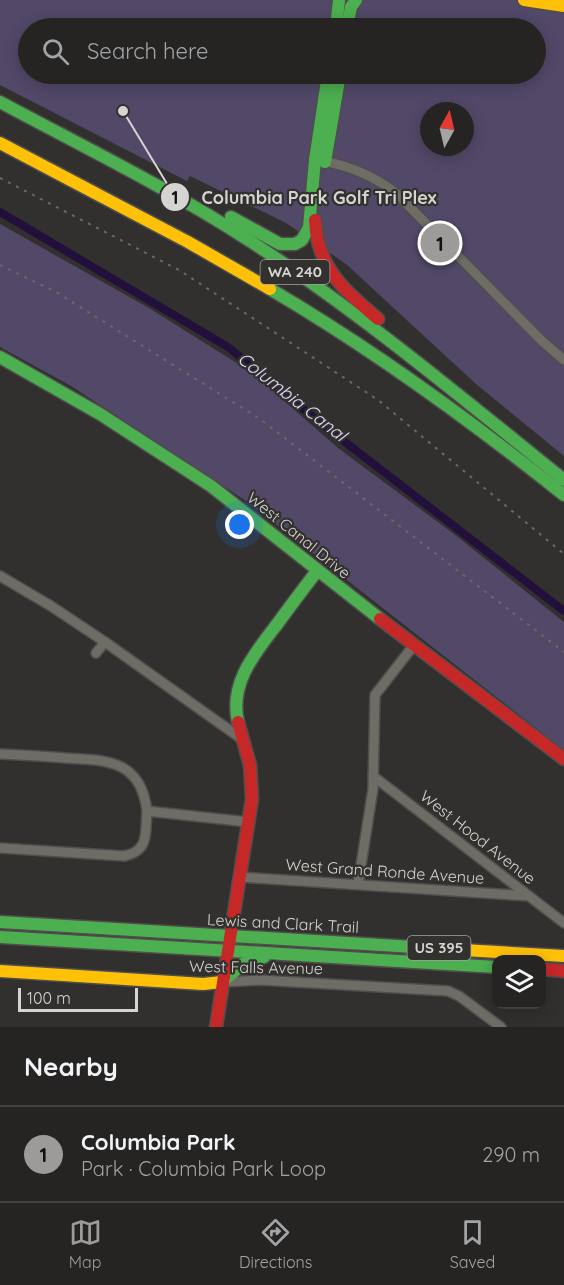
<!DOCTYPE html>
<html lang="en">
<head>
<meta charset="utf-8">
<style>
  :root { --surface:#252423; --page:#2d2c2b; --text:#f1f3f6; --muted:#a3a4a6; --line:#424141; --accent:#9c9b99 }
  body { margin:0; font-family:Quicksand,sans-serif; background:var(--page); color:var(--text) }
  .controls { position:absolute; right:18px; bottom:18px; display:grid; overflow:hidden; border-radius:12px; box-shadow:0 3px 15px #0003 }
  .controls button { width:54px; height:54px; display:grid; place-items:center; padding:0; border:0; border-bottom:2px solid var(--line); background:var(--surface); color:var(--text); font:30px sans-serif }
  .compass { position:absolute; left:420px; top:102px; width:54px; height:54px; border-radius:50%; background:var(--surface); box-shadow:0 3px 15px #0003; rotate:8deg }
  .scale { position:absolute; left:18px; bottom:15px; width:120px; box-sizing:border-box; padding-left:6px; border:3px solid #d5d4d2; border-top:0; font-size:16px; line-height:21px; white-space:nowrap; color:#d5d4d2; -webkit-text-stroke:4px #32312e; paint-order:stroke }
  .you { position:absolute; left:240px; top:525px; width:21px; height:21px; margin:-15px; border:4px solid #fff; border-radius:50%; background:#1a73e8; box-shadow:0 0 0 9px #1a73e833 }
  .badge { display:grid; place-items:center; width:39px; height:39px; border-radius:50%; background:var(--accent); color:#111; font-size:20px; font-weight:700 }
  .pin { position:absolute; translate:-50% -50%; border:3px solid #fff; box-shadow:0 2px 6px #0006 }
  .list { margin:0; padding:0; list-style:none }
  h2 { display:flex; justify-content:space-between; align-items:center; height:78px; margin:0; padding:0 24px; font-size:26px }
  h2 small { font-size:20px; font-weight:400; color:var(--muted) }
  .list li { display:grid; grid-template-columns:39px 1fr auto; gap:18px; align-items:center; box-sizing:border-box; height:96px; padding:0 24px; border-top:2px solid var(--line) }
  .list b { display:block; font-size:22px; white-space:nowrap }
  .list p { margin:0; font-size:20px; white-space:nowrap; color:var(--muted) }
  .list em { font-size:20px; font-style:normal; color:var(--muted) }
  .icon { flex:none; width:33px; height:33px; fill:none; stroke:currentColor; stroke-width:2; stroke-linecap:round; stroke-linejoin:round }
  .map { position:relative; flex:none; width:564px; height:1027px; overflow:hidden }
  .search { position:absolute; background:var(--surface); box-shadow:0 3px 15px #0003; left:18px; right:18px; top:18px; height:66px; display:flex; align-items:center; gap:15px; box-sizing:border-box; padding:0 21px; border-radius:33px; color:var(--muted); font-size:22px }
  .sheet { height:174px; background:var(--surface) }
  nav { display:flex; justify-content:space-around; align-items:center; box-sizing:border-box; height:84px; border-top:2px solid var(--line); background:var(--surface); font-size:16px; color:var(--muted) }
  nav a { display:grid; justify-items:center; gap:3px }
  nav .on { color:var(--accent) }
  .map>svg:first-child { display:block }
  .green { fill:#524868; fill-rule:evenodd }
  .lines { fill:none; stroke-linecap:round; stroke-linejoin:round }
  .canal { stroke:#220f3c; stroke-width:8 }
  .street-casing { stroke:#4f4e4c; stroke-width:12 }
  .fast-casing { stroke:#4f4e4c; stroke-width:15 }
  .slow-casing { stroke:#4f4e4c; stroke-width:15 }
  .jam-casing { stroke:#4f4e4c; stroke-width:15 }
  .street { stroke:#6e6c64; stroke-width:9 }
  .fast { stroke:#4caf50; stroke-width:12 }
  .slow { stroke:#ffc107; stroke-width:12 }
  .jam { stroke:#c62828; stroke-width:12 }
  .rail { stroke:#6b6965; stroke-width:2; stroke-dasharray:3 6; stroke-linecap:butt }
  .labels { text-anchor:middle; stroke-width:4.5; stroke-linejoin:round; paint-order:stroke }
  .shield { fill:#32312e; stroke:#a4a3a1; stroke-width:1.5 }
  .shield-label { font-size:15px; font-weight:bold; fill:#d5d4d2 }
  .street-label { font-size:16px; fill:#d5d4d2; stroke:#32312e }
  .water-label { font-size:18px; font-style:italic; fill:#e2d9fb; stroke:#32312e }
  .leader { fill:none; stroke:#d5d4d2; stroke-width:2 }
  .callout-dot { fill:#d5d4d2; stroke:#32312e; stroke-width:2 }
  .mark-label { font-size:18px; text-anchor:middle; font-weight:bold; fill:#111 }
  .callout-label { font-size:18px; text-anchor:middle; font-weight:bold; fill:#d5d4d2; stroke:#32312e; stroke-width:4.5; stroke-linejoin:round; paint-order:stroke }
</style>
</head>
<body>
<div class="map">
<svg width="564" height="1027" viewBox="0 0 564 1027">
  <rect width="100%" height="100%" fill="#31302f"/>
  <!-- green -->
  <g class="green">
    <path d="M 0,0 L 564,0 L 564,456 L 476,384 L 346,264 L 286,223 L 190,176 L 187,181 L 0,85 ZM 28,28 L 536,28 L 536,74 L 28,74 ZM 429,111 L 465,111 L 465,147 L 429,147 Z"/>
    <path d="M 0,224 L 149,308 L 251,372 L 338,448 L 454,534 L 564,622 L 564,750 L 246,501 L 71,386 L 0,347 Z"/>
  </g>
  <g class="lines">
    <!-- canal -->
    <path class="canal" d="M 0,212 L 228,347 L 323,425 L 564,611"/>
    <!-- street casing -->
    <g class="street-casing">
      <g id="street">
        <path d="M 319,160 C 349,166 373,175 397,194 L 542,341 L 564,360"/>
        <path d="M 0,576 L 51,606 L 105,642 L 242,739"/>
        <path d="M 96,653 L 105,642"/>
        <path d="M 0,754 C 22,755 43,756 65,758 C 107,760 141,760 147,811"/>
        <path d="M 373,776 L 564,923"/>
        <path d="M 0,848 L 124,856 C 150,851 145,832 147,811 L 248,822"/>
        <path d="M 239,877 L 529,896"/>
        <path d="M 358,884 L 373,789 L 375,695 L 414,645"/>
        <path d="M 225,982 L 260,980 L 448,991 L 459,996 L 501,1027"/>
      </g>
    </g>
    <!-- fast casing -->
    <g class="fast-casing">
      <g id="fast">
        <path d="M 336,28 L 339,0"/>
        <path d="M 347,28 L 351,7 L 356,0"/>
        <path d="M 0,102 C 84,147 170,189 250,241 C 361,313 461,397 564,480"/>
        <path d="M 315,160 L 328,74"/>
        <path d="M 325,162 L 340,74"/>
        <path d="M 231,217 L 280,244 L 295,244 L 302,240 L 309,227 L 315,160"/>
        <path d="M 270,289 C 374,350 470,420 564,495"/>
        <path d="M 0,357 L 100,414 L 211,486 L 380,619"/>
        <path d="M 238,722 C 229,682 256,652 278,623 C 291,605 304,588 317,571"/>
        <path d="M 0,922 L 414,947"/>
        <path d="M 0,937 L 496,967"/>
        <path d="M 222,982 L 243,964 L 264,957"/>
      </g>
    </g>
    <!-- slow casing -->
    <g class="slow-casing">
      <g id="slow">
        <path d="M 524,0 L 564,6"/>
        <path d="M 0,143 L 188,242 L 270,289"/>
        <path d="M 414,947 L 564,956"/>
        <path d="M 0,971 L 203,984 L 222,982"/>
      </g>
    </g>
    <!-- jam casing -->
    <g class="jam-casing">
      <g id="jam">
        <path d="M 315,220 C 317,268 344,290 378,319"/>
        <path d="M 380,619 L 564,759"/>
        <path d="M 542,969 L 564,971"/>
        <path d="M 216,1027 L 252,799 L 250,765 L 238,722"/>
      </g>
    </g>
    <!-- street -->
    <use href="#street" class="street"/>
    <!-- fast -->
    <use href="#fast" class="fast"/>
    <!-- slow -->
    <use href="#slow" class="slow"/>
    <!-- jam -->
    <use href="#jam" class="jam"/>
    <!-- rail -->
    <g class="rail">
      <path d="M 0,178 L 179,270 L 378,400 L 564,554"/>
      <path d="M 0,265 L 56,292 L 260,419 L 564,652"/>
    </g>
  </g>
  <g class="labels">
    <!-- shield labels -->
    <g class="shield">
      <rect x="260.5" y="260" width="69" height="24" rx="4.5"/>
      <rect x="407.5" y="936" width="63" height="24" rx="4.5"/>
    </g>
    <g class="shield-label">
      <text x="295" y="277">WA 240</text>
      <text x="439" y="953">US 395</text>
    </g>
    <!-- street labels -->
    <g class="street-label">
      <text transform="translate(299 535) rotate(39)" y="6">West Canal Drive</text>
      <text transform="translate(478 837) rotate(38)" y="6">West Hood Avenue</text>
      <text transform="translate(385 871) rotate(4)" y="6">West Grand Ronde Avenue</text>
      <text transform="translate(283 923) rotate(3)" y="6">Lewis and Clark Trail</text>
      <text transform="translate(256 967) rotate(1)" y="6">West Falls Avenue</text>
    </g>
    <!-- water labels -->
    <g class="water-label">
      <text transform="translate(292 397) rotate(38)" y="6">Columbia Canal</text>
    </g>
  </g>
  <!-- callouts -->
  <path class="leader" d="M123 111L175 197"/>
  <g class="callout-dot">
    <circle cx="123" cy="111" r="6"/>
    <circle cx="175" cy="197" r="15"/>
  </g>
  <g class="mark-label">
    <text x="175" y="204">1</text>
  </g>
  <g class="callout-label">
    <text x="319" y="204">Columbia Park Golf Tri Plex</text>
  </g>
</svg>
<div class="controls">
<button><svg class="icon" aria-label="layers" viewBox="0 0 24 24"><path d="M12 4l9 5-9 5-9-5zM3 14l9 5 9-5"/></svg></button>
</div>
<svg class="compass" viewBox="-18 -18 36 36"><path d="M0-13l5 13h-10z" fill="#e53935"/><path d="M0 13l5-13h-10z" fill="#a3a4a6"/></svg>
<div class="scale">100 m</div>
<div class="you"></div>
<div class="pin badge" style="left:440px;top:243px">1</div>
<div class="search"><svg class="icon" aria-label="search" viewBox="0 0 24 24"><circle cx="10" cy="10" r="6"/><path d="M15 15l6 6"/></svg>Search here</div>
</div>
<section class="sheet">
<h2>Nearby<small></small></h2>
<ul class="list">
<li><span class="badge">1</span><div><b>Columbia Park</b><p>Park · Columbia Park Loop</p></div><em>290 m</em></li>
</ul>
</section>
<nav>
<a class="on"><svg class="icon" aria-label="map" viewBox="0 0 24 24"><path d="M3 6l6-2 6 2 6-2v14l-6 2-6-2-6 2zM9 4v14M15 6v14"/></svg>Map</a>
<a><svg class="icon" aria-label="directions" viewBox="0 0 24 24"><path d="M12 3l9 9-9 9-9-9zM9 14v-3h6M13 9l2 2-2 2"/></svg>Directions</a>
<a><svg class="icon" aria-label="saved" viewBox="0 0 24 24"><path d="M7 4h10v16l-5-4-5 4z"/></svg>Saved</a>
</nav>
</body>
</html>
